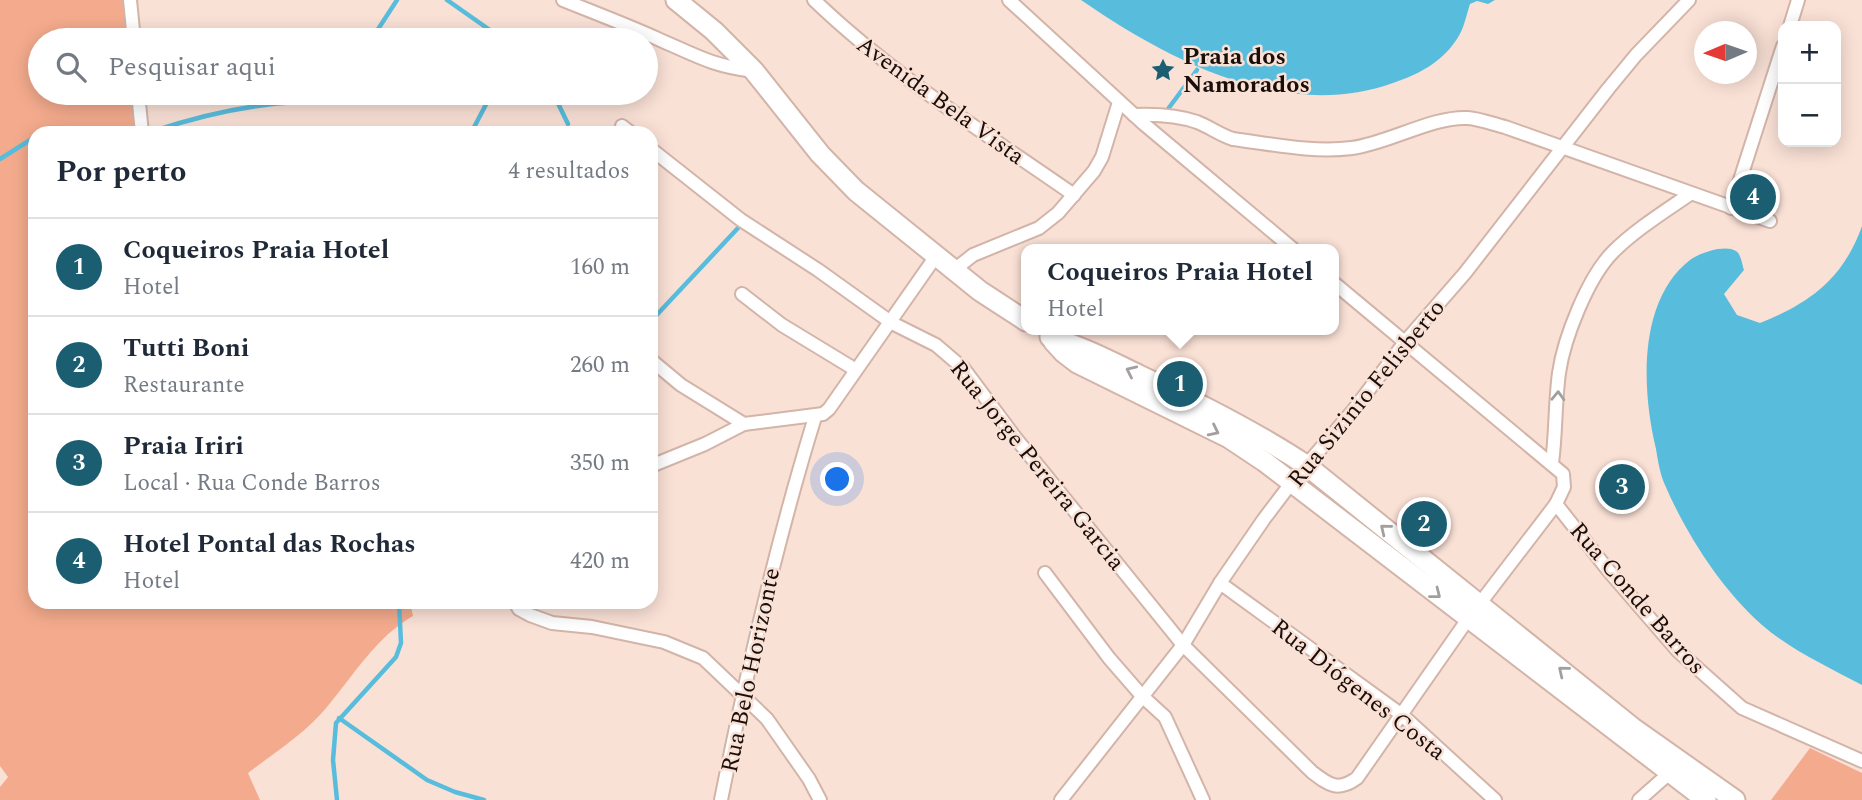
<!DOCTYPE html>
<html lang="pt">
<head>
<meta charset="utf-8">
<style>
  :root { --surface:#fff; --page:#f2f2f3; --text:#1f2937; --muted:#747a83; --line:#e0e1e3; --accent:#1b5e72 }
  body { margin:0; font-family:Spectral,serif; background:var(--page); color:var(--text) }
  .controls { position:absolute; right:21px; top:21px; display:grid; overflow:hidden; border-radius:14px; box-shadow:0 4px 18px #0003 }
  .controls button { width:63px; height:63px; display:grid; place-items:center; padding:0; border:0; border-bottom:2px solid var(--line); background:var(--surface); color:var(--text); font:35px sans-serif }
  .compass { position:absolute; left:1694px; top:21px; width:63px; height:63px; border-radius:50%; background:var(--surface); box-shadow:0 4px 18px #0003; rotate:268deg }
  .you { position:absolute; left:838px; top:480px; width:24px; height:24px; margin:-18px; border:5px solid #fff; border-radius:50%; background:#1a73e8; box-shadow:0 0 0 10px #1a73e833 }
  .badge { display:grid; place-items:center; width:46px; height:46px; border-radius:50%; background:var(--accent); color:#fff; font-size:23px; font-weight:700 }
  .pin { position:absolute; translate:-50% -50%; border:4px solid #fff; box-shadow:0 2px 7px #0006 }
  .popup { position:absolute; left:1021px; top:244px; width:318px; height:91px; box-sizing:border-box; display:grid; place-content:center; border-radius:14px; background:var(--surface); filter:drop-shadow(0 2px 5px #0005); font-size:23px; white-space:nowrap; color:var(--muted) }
  .popup b { font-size:26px; color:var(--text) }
  .popup::after { content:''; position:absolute; left:50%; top:100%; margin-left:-14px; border:14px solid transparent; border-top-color:var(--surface) }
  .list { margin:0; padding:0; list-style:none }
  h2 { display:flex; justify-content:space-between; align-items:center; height:91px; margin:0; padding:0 28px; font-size:30px }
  h2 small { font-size:23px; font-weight:400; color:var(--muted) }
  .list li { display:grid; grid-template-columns:46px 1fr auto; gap:21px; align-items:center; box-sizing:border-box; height:98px; padding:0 28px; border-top:2px solid var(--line) }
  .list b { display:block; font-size:26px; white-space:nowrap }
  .list p { margin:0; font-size:23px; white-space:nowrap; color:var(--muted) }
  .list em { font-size:23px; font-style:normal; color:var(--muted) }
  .icon { flex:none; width:38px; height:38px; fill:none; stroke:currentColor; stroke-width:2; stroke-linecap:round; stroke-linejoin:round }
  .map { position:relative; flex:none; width:1862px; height:800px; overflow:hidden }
  .search { position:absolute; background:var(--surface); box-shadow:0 4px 18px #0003; left:28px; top:28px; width:630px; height:77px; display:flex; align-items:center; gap:18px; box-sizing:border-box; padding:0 24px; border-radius:38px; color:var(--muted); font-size:26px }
  .panel { position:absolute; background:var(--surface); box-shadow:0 4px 18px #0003; left:28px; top:126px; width:630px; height:483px; border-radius:21px }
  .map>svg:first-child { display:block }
  .green { fill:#f4ab8d }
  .water { fill:#58bddd }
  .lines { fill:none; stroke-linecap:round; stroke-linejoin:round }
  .stream { stroke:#58bddd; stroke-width:4.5 }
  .street-casing { stroke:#d3b4a8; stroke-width:16 }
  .secondary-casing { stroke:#d3b4a8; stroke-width:23 }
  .street { stroke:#fff; stroke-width:12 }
  .secondary { stroke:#fff; stroke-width:19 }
  .oneway { stroke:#a39f9d }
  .labels { text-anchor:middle; stroke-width:5; stroke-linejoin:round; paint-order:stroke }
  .poi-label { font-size:24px; font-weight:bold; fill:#190e0a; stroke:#fae1d6; text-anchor:start }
  .street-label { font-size:24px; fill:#190e0a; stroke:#fae1d6 }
</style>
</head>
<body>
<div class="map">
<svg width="1862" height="800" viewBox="0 0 1862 800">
  <rect width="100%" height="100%" fill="#fae1d6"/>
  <!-- green -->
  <g class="green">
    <path d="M 0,0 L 125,0 L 128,40 L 40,40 L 40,93 L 131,93 L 134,133 L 35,133 L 35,602 L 410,602 L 413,616 C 377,636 353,676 327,707 C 306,733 274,753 248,773 L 260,800 L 0,800 L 0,787 L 8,777 L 0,766 Z"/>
    <path d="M 1810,748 L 1862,773 L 1862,800 L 1771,800 Z"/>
  </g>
  <!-- water -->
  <g class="water">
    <path d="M 1081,0 L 1495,0 L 1488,4 L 1477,1 L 1470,4 C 1466,16 1464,29 1457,39 C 1441,63 1419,74 1393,83 C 1285,122 1168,60 1081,0 Z"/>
    <path d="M 1862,226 L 1862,685 C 1828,667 1791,650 1762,625 C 1722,590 1686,534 1665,485 C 1660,474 1658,461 1656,449 C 1642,391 1637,301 1690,260 C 1699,253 1725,244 1736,251 C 1741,254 1742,264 1744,270 L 1724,294 L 1737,315 L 1760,323 C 1810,303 1843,279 1862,226 Z"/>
  </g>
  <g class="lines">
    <!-- stream -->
    <g class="stream">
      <path d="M 447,0 L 504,40"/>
      <path d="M 371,40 L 397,0"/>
      <path d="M 553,93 L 568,124"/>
      <path d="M 1168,109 L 1197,70"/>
      <path d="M 154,131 C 199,116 248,105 295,102 C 309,101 326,103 337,93"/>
      <path d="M 41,133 L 51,128 L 80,133"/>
      <path d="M 471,133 L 492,93"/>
      <path d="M 0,159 L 35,137"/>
      <path d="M 651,321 L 738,228"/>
      <path d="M 339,718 L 427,780 L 455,792 L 484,800"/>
      <path d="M 337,800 L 333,760 L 336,723 L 396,657 L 401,643 L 399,602"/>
    </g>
    <!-- street casing -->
    <g class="street-casing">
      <g id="street">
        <path d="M 130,0 L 134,40"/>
        <path d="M 563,0 C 595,13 627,25 658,39 C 695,55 712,66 754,71"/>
        <path d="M 814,0 C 892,75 985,133 1074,195"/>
        <path d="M 1009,0 L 1144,124 L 1293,249"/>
        <path d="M 1790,26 L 1798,0"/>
        <path d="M 138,93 L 142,133"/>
        <path d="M 1134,115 C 1155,114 1177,115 1197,122 C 1210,127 1220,135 1233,139 C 1272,144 1313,153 1352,148 C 1389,143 1433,116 1468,118 C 1480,119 1493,124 1505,127 L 1770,221"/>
        <path d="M 622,126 L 631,133"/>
        <path d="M 651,149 L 741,220 L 818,270 L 892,323 L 936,345 L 964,369 L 1014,436 L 1183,645 L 1312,772 C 1329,785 1338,792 1357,778 L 1468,619 L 1556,504"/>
        <path d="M 1731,208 L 1783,46"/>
        <path d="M 954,270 L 973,255 L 1039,228 L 1058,213 L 1094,171 L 1102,157 L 1119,102"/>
        <path d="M 1334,283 L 1563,474 L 1564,487 L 1556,504 L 1608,570 L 1678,651 L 1742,708 L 1862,761"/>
        <path d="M 742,294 L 782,325 L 856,370"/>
        <path d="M 651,360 L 681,385 L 744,424"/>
        <path d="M 1552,463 C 1556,433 1555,402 1559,373 C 1564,338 1588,277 1613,252 C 1635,230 1664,212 1690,194"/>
        <path d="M 651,466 L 705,444 L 744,424 L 823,414 L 829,409 L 936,256"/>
        <path d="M 1045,573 L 1109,658 L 1142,696 L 1165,717 L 1203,800"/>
        <path d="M 1220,583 L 1402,715 L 1495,800"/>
        <path d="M 515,602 L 519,609 L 530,615 L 552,623 L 592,627 L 664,642 L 703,658 L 767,719 L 809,779 L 820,800"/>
        <path d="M 721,800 C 747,670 776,543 815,417"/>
        <path d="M 1061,800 L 1183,645 L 1220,583 L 1264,519 L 1292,482 L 1352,412 L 1405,342 L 1465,273 L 1608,89 L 1636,55 L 1689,0"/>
        <path d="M 1639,800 L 1674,769"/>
      </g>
    </g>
    <!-- secondary casing -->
    <g class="secondary-casing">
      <g id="secondary">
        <path d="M 676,0 L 714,31 L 754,71 L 820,154 L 856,191 L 980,291 L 1026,321"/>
        <path d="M 1050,337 C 1081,346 1110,361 1139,375 C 1197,402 1253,430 1306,465 L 1633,728 L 1735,800"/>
        <path d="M 1053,341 L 1064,353 L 1077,363 L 1229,438 L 1265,462 L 1706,800"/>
      </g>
    </g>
    <!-- street -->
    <use href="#street" class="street"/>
    <!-- secondary -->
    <use href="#secondary" class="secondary"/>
  </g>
  <!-- one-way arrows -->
  <defs><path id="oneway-chevron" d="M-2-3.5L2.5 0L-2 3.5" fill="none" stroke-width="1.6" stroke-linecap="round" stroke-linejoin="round" transform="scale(1.75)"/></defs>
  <g class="oneway">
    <use href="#oneway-chevron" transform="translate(1131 371) rotate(-155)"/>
    <use href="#oneway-chevron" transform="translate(1558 396) rotate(-88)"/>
    <use href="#oneway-chevron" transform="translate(1214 431) rotate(26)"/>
    <use href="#oneway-chevron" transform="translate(1385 529) rotate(-141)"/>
    <use href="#oneway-chevron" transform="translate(1436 594) rotate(38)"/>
    <use href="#oneway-chevron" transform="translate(1563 671) rotate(-141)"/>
  </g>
  <!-- icons -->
  <defs>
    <g id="sight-bare" transform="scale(1.89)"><path d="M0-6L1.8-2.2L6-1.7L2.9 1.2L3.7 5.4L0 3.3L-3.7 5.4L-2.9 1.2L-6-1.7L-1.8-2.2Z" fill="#1b5e72" stroke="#fae1d6" stroke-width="2.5" paint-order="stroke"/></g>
  </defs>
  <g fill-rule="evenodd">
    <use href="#sight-bare" x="1163" y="70"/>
  </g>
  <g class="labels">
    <!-- poi labels -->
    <g class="poi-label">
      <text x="1183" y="64">Praia dos<tspan x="1183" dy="28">Namorados</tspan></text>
    </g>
    <!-- street labels -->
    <g class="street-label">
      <text transform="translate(941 100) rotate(36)" y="8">Avenida Bela Vista</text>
      <text transform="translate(1366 393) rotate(-51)" y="8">Rua Sizinio Felisberto</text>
      <text transform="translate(1038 465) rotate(51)" y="8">Rua Jorge Pereira Garcia</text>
      <text transform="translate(1638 598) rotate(49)" y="8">Rua Conde Barros</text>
      <text transform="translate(750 670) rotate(-78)" y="8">Rua Belo Horizonte</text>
      <text transform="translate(1359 689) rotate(38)" y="8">Rua Diógenes Costa</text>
    </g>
  </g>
</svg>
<div class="controls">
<button>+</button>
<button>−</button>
</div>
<svg class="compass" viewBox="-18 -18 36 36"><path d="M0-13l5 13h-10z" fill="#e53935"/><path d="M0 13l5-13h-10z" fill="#747a83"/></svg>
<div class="you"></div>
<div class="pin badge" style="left:1180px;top:384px">1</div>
<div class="popup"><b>Coqueiros Praia Hotel</b>Hotel</div>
<div class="pin badge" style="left:1424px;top:524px">2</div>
<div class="pin badge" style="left:1622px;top:487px">3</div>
<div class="pin badge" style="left:1753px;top:197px">4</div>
<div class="search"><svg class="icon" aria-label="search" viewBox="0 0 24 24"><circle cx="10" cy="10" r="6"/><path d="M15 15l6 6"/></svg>Pesquisar aqui</div>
<section class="panel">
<h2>Por perto<small>4 resultados</small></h2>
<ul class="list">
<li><span class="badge">1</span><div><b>Coqueiros Praia Hotel</b><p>Hotel</p></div><em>160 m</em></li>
<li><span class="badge">2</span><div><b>Tutti Boni</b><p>Restaurante</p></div><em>260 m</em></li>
<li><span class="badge">3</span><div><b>Praia Iriri</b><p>Local · Rua Conde Barros</p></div><em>350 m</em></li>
<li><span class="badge">4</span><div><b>Hotel Pontal das Rochas</b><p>Hotel</p></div><em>420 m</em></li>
</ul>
</section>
</div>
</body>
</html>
